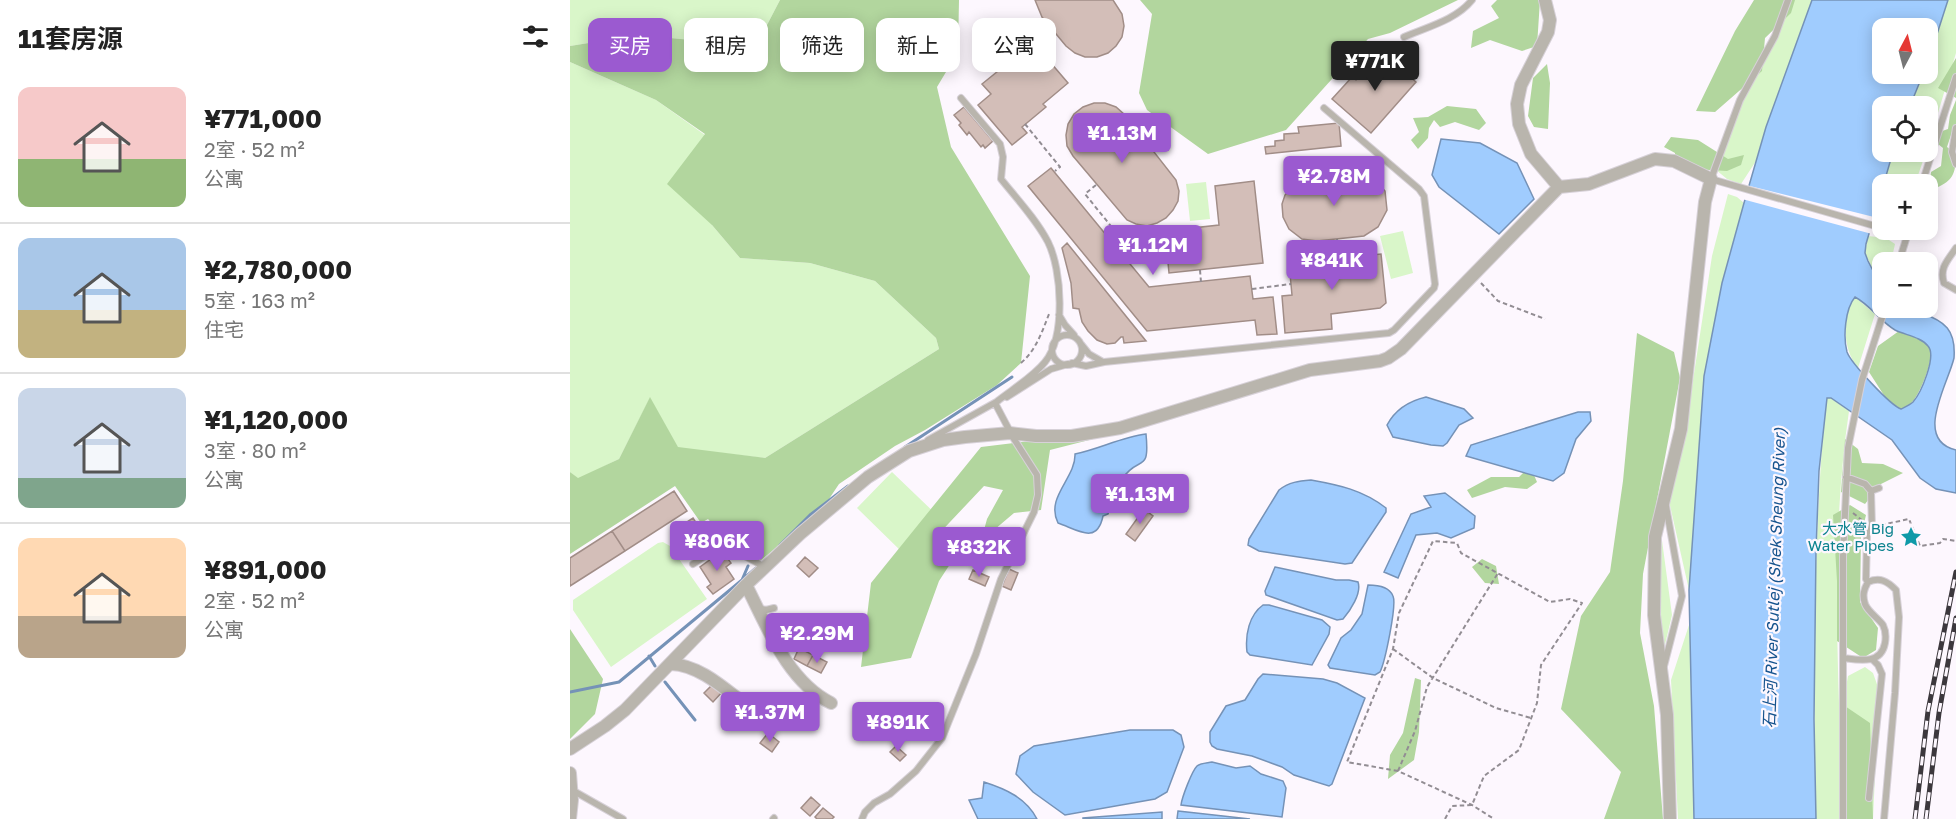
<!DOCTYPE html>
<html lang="zh">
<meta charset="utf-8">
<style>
:root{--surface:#fff;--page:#f6f6f6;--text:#222;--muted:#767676;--line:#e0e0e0;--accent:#9b5ad0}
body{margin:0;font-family:"Golos Text","Noto Sans SC",sans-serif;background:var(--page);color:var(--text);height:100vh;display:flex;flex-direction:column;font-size:22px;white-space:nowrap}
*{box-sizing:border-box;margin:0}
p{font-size:20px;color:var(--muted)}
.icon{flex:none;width:33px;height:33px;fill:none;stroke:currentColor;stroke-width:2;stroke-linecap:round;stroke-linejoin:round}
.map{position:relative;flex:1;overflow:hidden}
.sheet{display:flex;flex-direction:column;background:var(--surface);width:570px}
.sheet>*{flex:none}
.top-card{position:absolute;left:18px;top:18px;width:570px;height:54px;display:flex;gap:12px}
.needle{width:39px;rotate:7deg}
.controls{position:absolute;left:1302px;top:18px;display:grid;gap:12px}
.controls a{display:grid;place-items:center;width:66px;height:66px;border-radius:12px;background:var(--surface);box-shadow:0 3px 15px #0003;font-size:30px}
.price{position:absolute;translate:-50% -51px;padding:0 14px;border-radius:6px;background:var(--accent);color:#fff;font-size:20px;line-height:39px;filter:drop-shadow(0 2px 3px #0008)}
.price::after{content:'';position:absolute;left:50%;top:36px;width:18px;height:14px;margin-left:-9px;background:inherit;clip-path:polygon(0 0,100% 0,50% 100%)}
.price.selected{background:#222;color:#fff}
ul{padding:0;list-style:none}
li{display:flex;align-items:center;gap:18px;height:150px;padding:0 18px}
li+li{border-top:2px solid var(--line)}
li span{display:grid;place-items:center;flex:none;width:168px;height:120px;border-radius:12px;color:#555}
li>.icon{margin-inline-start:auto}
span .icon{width:72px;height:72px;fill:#fffc;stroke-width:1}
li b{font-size:26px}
h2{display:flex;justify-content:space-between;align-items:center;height:72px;padding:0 18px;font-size:26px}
.pill{padding:0 21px;border-radius:12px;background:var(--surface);box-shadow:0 3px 15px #0003;font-size:21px;line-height:54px}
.pill.selected{background:var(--accent);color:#fff}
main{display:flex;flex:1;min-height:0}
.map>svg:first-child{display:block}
</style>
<main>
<section class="sheet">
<h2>11套房源<svg class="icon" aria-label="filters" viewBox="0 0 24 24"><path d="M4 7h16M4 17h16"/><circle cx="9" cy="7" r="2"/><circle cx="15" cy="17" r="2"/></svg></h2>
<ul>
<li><span style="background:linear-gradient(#f6c9c9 60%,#8fb573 0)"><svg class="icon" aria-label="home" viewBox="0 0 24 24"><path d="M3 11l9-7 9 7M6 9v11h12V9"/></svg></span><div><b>¥771,000</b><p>2室 · 52 m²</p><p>公寓</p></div></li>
<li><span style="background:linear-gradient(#a9c7e8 60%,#c2b280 0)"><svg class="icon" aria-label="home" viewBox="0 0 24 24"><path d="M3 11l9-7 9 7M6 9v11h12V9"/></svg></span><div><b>¥2,780,000</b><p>5室 · 163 m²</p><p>住宅</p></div></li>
<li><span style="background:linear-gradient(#c9d6e8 75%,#7fa58c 0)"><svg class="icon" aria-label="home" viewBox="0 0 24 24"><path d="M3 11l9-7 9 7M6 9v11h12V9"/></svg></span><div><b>¥1,120,000</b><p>3室 · 80 m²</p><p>公寓</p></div></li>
<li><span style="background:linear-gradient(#ffd9b3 65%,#b9a48a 0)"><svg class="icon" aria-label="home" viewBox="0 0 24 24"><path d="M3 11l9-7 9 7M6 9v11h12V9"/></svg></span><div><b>¥891,000</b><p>2室 · 52 m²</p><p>公寓</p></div></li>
</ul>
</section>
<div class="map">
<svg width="1386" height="819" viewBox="0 0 1386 819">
<rect width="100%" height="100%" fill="#fdf7fe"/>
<path fill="#d9f6c9" d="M0,0H210L186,46L68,35L0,46Z
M1218,0H1242L1196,127L1186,161L1171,184L1157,179L1145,169L1170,100L1205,36Z
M1378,0H1386V53L1358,146V106H1340L1353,74H1358V62Z
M0,62L86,100L135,135L142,225L170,258L240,263L305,281L366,338L369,349L195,458L108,448L80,398L49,459L8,479L0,472Z
M1323,152H1356L1345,184H1314Z
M636,182L640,219L620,221L616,184Z
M1158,194L1167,197L1174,203L1152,283L1134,376L1119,590L1099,501L1114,439L1142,256Z
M833,231L843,273L821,279L810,236Z
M1298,236L1316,238L1325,244L1321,262H1312L1311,286L1295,253Z
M1285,297L1305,314L1288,368C1273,351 1271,316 1285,297Z
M1259,397L1279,411C1259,546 1269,683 1273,819H1246C1243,679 1243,539 1256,399Z
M322,472L371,519L335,555L287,508Z
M1091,533L1102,615L1093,653L1089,616Z
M93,542L100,546L137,599L41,667L3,610V600L88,543Z
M1120,622L1124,819H1108L1101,680Z
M1295,667L1303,673L1309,690L1303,819L1273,705L1278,676Z"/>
<path fill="#b2d69e" d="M210,0H389L388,52L367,87L381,147L460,276L451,363L427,385L355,430L325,446L269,484L251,511L191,560L157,540L138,519L131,523L105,486L0,554V472L8,478L49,459L80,397L108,447L195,458L369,349L366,338L305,281L240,263L170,258L142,225L97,184L135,134L86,100L0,62V46L68,35L186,46Z
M570,0H888L820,33L798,39L716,130L638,154L577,110L569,93L582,14Z
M927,0H970L967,46L952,51L920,40L901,48L903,31L929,18L921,6Z
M1184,0H1225L1221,13L1195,38L1192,71L1145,112L1126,111L1165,31Z
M1386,58V98L1368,88Z
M977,64L980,83L978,129L964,127L958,116L963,78Z
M1386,100V128L1382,132L1377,147L1386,154C1386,179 1380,182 1359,191L1361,172L1371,166L1373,148L1358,136L1378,129L1380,115Z
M877,106L906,109L916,123L909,130L885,122L870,127L864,120L859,128L858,138L848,149L841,140L849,132L843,118L858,117Z
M1101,137L1128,140L1158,159L1174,155L1171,165L1157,171L1105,168V153L1094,147Z
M1329,331C1337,335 1354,339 1359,347C1366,356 1350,393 1343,401C1340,405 1336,407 1331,409L1317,400L1299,372L1308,346Z
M1067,333L1104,352L1110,378L1073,574L1070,633L1084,706L1093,819H1034L1051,772L991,709L1011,616L1040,572L1053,481Z
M527,438L480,450L471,510L444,513L411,541L417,519L433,490L414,486L363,540L384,558L369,581L341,658L291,667L301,583L411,447L468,440Z
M1275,439L1288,449L1292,463L1313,464L1333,473L1311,484L1295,504L1271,492Z
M960,466L967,482L957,489L935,487L902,498L897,490L921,477H949Z
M1280,505L1296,515L1291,536L1290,602L1308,628L1306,650L1293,658L1267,641V581L1263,515Z
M912,559L926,566L929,584L915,583L902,567Z
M0,629L33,679L25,714L0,739Z
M845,678L851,680L849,732L844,760L818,779L820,755L833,733Z
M1269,702L1300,723L1303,819H1273Z"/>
<path fill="#a0ccfe" stroke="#7592b7" stroke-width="1.5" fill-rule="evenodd" d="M1242,0H1378L1358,62V28H1312V74H1353L1340,106H1312V152H1323L1296,244L1295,253L1298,261L1312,288V308C1320,308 1329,306 1337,308C1341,308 1346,311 1351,313C1375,321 1386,330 1384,358C1378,384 1343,440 1386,450V493L1366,489L1350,478L1322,440L1261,398H1257L1249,471L1246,550L1244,719L1246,819H1124L1119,590L1134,376L1152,283L1174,203L1196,127ZM1285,297C1300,305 1310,321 1325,330C1335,335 1351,337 1358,346C1367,356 1351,393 1343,402C1340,405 1335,407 1331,409C1320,405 1281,363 1277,352C1273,337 1275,309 1285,297Z
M871,139L910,143L947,163L964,199L929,234L869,187L862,175Z
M856,397L894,409L903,418L889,425L877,443L873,446L861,445L823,437L817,425C825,410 839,401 856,397Z
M1008,412H1020L1021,421L1006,439L994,473L983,481L896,456L901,445Z
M576,434C580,475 569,454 552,479C544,489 541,502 538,514L533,516C527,545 508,530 488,523C475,497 506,478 505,454C529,449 552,437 576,434Z
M741,480C769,485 793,490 816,508V512L782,563L775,564L689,551L678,545L679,539L709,490C719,482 729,481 741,480Z
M875,493L905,516L904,528L881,538L867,533L846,535L828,578L814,572L841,514L861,507L854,496Z
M705,567L766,580H779L788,582C792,593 780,611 773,619L767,620L696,595L695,591Z
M798,585C806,585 819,586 823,596C827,605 815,662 810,672L805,675L760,668L758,665L771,638L781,630L792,614Z
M693,605H699L752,620L760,627L759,634L742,665L680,655L677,652C675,635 679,615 693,605Z
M693,674L753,679L767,683L795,698L762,784L759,786L724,775L712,767L682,756L647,749L642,746L640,742V732L656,706L675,700L688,679Z
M560,730H603L611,735L614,747L597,792L585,799L495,815L463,792L446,774L450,756L464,746Z
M642,762L666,768L680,766L691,774L713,781L716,788L712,817L611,805C612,797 622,771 627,766C630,763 637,763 642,762Z
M414,782C436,789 456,798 467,819H408L399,800L412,798Z
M608,811L680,819H607Z
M592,812V819H513V818Z"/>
<path fill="#fdf7fe" d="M1176,185L1308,218L1302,234L1172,199Z"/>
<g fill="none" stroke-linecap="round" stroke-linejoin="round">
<path stroke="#7592b7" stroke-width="3" d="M335,447L442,377
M210,545L240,515L278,486
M172,580L186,568
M79,656L85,666
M95,682L125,720
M0,692L49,682L172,580L178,566"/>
</g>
<path fill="#d3beb8" stroke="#a18d87" stroke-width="1.5" d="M465,0H543L552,14L554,26L552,37L546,46L538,53L527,57H515L505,53L496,46L472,17Z
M456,34L498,83L473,104L476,107L452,127L457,133L442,145L408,105L421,94L412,84L428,71L426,67L430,64L426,58Z
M813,53L846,82L801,133L762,99L782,77L786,80L807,55L809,57Z
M524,103H535L546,107L555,115L606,180L609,191L608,201L603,210L596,218L587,223L577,226L566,224L557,220L503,156L497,146L496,135L498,124L504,114L513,107Z
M394,107L423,141L415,148L413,145L411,147L399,132L397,135L389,125L391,123L384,115Z
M769,123L771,146L696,154L695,147L705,146V141L714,140V134L729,133L728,127Z
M481,168L579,287L680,276L683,299L703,297L707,334L687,335L685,320L577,331L458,186Z
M787,172L805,179L815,191L817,210L808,227L794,236L747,241L732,239L719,229L713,217L712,204L715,195L724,184L732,178L741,176Z
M684,181L693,263L599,273L595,231L649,225L645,186Z
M497,243L576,341L554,343L553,337H551L545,343L537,344L527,340L518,331L512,322L509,309L503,308L501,283L492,248Z
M811,254L816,303L810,308L761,314L762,329L715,333L712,296L722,295L719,263Z
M104,491L117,511L55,551L42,531Z
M574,509L583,516L565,541L556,534Z
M123,518L137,540L121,551L106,529Z
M42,531L55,551L0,586V558Z
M152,551L161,563L156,567L164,579L143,594L137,587L141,584L130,567Z
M235,557L248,568L239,577L227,566Z
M439,569L448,573L441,590L432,586Z
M403,570L419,577L415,586L399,579Z
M215,619L224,634L215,639L207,625Z
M229,648L243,655L237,666L224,659Z
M243,655L257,662L251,673L237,666Z
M144,683L153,691L143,702L134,693Z
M222,706L233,715L225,725L214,716Z
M326,719L341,725L336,736L321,729Z
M198,733L209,742L202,752L190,743Z
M326,746L336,755L330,761L320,752Z
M241,797L250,805L240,816L231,808Z
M253,808L264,817L262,819H247L245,817Z"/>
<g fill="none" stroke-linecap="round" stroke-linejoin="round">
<defs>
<path id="service" d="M1218,0L1205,36L1170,100L1141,179L1312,228
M834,37C857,27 886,20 902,0
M391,98L430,144L433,157L431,179C447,199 466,219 478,242C492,270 496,336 475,362C462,378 441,390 425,403
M1386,128L1382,152L1386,164
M1352,184L1386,77
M1318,230L1337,236L1329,262
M1386,248C1378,260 1369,268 1374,283L1386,290
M489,315L495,325L504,335
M482 350a15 15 0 1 1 30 0a15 15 0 1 1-30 0Z
M511,344L519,354L533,362
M502,363L516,366L534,362L819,333L824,330L864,288L865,284L854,196L849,189L754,108
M437,397L481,369L498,364
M358,440L428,401
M1276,477L1295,484L1301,491L1309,488
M1301,491L1302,527L1297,533L1296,579L1298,582C1310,577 1317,581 1326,590L1329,617L1325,693L1314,819
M123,564L153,544L195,567
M188,608L196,610L204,608
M1273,658C1289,660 1311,665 1315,643C1316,637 1316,631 1313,625C1308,618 1298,612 1295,604C1292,595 1294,589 1298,582
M1094,666L1112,596L1096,506
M2,790L53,819
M1299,798L1312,674L1308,665L1303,660
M203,819L204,818
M292,819L295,812L304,803L320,794L346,771L372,738L406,654L431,579L464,512L468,495L467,475L444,439L425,403
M1273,819V557L1278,448L1292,380L1315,308"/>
<path id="minor" d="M975,0L980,20L978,32L951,85L947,104L949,124L961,154L989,187
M989,187L1019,184L1085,159L1104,161L1141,179L1135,202L1111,429L1085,537L1084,615L1097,715L1100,819
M176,585C197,626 217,681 261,703
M101,664C126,665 148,683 167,698
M0,749L35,726L55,710L176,585L230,534L298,477L339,451L373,440L395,437L440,433L466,436H502L550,428L740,370L810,361L818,358L831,349L989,187
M0,773L2,800L0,819"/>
</defs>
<use href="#service" stroke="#d7d1d8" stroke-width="8"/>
<use href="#minor" stroke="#d7d1d8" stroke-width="14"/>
<path stroke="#928d93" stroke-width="2" stroke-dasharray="4.5 3" stroke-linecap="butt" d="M469,48L486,34
M455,124L490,167L485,171
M526,185L515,194L553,241
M767,239L769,258
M546,247L553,241L595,236
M630,270L631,282
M911,283L928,301L975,319
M682,289L721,284
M451,363C466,350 472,332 479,314H481
M1283,513L1293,521
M1311,525L1339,519L1350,546L1370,543L1373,539L1386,541
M823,649L863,678L926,708L961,718
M828,771L845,731L857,687L928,573
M875,819L882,806L902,805L914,776L949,750L967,703L971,665L1012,603L1000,599L980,602L891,553L887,543L863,541L829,613L823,649L777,762L828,771L902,805L924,819"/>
<use href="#service" stroke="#b9b5ad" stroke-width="6"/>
<use href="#minor" stroke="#b9b5ad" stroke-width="12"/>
<defs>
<path id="rail" d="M1345,819L1358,711L1386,572
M1356,819L1369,713L1386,618"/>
</defs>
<use href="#rail" stroke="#3c383d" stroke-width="5"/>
<use href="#rail" stroke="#fdf7fe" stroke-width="3" stroke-dasharray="9" stroke-linecap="butt"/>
</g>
<defs>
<symbol id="sight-bare" viewBox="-9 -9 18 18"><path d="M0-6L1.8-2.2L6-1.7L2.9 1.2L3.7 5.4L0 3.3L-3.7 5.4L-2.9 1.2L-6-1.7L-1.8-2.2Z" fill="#0f9aa8" stroke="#fdf7fe" stroke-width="2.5" paint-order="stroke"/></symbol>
</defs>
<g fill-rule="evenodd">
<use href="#sight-bare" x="1326" y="522" width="30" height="30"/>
</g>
<g text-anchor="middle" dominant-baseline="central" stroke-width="4.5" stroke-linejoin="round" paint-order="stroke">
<g font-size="15" fill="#0d838f" stroke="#fdf7fe" text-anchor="end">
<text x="1324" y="528">大水管 Big<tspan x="1324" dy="17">Water Pipes</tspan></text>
</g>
<g font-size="16" font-style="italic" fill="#16538e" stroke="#fdf7fe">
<text transform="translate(1204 578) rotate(-88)">石上河 River Sutlej (Shek Sheung River)</text>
</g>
</g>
</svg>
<div class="controls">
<a><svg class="needle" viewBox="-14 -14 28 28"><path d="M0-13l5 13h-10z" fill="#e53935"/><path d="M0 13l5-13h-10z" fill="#767676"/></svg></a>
<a><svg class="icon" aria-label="locate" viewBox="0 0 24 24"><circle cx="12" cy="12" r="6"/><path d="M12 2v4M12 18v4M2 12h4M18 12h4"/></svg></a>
<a>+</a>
<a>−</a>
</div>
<b class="price selected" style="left:805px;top:92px">¥771K</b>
<b class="price" style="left:552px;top:164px">¥1.13M</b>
<b class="price" style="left:764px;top:207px">¥2.78M</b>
<b class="price" style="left:583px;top:276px">¥1.12M</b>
<b class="price" style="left:762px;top:291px">¥841K</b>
<b class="price" style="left:570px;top:525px">¥1.13M</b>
<b class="price" style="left:147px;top:572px">¥806K</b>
<b class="price" style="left:409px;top:578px">¥832K</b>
<b class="price" style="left:247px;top:664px">¥2.29M</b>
<b class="price" style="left:200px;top:743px">¥1.37M</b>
<b class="price" style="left:328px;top:753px">¥891K</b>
<div class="top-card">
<a class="pill selected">买房</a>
<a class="pill">租房</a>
<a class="pill">筛选</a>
<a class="pill">新上</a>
<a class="pill">公寓</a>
</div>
</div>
</main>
